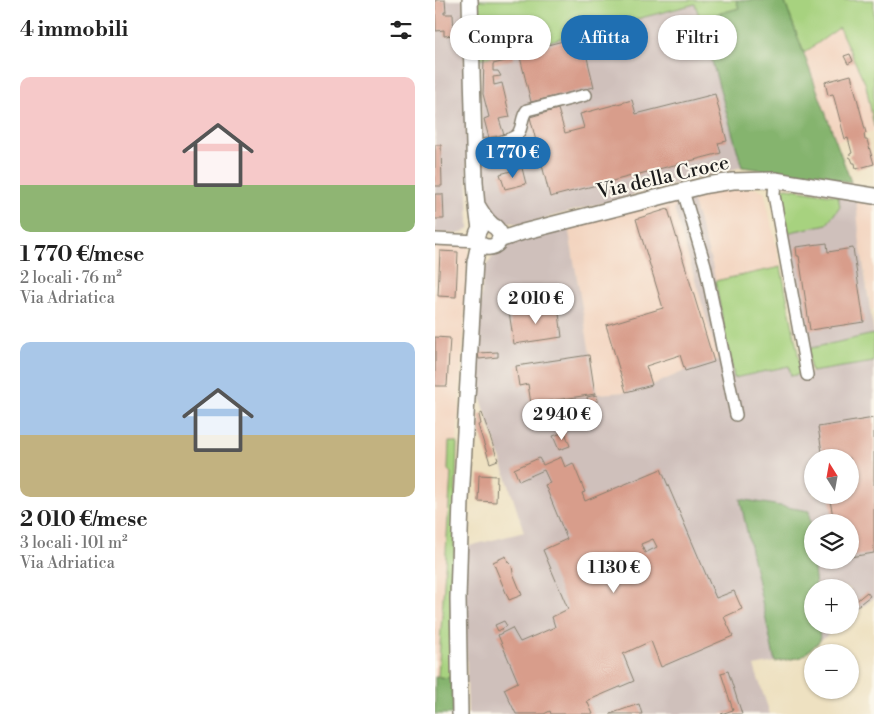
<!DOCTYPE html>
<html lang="it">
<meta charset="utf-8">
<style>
:root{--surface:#fff;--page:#f6f6f6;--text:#222;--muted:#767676;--accent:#1f6fb2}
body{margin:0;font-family:"Libre Bodoni",serif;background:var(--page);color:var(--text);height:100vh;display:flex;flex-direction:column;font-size:19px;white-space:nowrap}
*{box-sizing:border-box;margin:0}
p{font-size:16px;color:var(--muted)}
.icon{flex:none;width:28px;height:28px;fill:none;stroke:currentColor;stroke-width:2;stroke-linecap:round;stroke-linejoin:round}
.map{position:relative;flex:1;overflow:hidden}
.drawer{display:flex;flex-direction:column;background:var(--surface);width:435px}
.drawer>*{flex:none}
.top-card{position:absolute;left:15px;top:15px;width:349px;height:45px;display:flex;gap:10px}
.needle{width:32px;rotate:349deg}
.controls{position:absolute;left:369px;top:449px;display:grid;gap:10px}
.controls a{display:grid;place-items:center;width:55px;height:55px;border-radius:50%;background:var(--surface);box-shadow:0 1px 4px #0004;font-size:25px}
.price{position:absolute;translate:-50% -42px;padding:0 11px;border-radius:18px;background:#fff;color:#222;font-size:16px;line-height:32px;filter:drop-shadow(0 1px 2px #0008)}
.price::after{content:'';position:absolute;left:50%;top:30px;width:15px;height:11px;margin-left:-8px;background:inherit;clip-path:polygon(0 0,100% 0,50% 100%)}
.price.active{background:var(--accent);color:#fff}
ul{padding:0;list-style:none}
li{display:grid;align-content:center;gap:10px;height:265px;padding:0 20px}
li span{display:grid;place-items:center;height:155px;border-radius:10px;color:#555}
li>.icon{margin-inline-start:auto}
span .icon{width:90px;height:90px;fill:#fffc;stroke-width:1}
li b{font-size:21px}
h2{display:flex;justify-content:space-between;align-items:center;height:60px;padding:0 20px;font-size:21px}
.pill{padding:0 18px;border-radius:22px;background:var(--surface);box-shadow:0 1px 4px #0004;font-size:18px;line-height:45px}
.pill.active{background:var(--accent);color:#fff}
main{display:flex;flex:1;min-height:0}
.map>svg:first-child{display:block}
</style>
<main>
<section class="drawer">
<h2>4 immobili<svg class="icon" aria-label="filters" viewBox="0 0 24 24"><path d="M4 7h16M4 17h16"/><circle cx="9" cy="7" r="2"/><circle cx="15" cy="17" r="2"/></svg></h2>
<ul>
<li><span style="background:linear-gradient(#f6c9c9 70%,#8fb573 0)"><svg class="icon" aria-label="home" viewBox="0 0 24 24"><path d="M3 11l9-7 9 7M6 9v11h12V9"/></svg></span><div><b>1 770 €/mese</b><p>2 locali · 76 m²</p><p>Via Adriatica</p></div></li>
<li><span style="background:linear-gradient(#a9c7e8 60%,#c2b280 0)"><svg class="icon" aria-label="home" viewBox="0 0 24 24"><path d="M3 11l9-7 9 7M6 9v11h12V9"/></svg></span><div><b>2 010 €/mese</b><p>3 locali · 101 m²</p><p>Via Adriatica</p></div></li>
</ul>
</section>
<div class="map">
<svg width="439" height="714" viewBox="0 0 439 714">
<rect width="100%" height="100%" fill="#fbf7ec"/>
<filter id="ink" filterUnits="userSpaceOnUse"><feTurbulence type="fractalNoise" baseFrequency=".02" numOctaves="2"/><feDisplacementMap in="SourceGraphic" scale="10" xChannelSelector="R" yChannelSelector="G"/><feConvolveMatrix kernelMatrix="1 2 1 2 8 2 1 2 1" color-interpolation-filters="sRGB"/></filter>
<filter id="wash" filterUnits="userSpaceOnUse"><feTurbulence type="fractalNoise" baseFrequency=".0096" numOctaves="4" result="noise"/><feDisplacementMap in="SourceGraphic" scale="20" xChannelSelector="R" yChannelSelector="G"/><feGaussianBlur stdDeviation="1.12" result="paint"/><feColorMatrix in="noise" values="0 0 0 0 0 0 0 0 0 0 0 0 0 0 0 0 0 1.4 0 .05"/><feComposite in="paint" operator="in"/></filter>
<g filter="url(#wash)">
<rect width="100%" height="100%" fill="#eee1c1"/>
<path fill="#f3d4bf" d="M404,27L431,85L439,131L401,141L369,53Z
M321,188L329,191L330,195L346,267L280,281L277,264L256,196L280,191Z
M245,198L239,210L284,360L250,371L217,385L191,392L162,394L133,226Z
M421,198L439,201V309L436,310L425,244Z
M0,243L34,245L22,442H15L16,472L3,677H0Z"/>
<path fill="#cfc0bb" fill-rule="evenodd" d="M0,0H28L34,229L24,234L0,233Z
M261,4L307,167L96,222L87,224L78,223L69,221L62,217L56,211L51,203L48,191L45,59Z
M256,196L277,264L299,378L355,366L357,376L376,373L351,233L403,196L421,198L425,244L439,333V598L415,617V588L381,587L378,560H415V522H378L377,549L374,511L305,500L340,662L319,666L335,714H33L30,608V547L89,532L38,374L48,276L50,268L60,253L67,247L75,242L133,226L162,394L191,392L217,385L250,371L284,360L239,209L245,198ZM378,458H415V495H378Z
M384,625H405L385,641Z"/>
<path fill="#a7d27f" stroke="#62774e" d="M43,0H301L304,8L265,19L260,4L45,59Z
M349,0H439V127L431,85L404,28L369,53Z
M346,187L403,196L405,206L392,224L351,233L343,192Z
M346,267L367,374L356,376L354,366L299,378L280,281Z
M439,334V362L376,372L372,349Z
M14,442H22L18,597V678L3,677L16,473L13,470Z"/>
<path fill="#85b46e" stroke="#506845" d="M301,0H349L416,182L307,167L265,19L304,8Z
M305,499L374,511L378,560L381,587L378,588V625H384L385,641L367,657L340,662Z
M0,677L18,678V714H0Z"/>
<g id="blocks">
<path fill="#d89d8b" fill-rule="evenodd" d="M0,0H10L11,12H9V14H18L19,35L9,36V30L1,31Z
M144,37L145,42L148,41L159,87L96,102L85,57L86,56L85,52Z
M77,51L79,59L58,64V71H63L66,76L58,77L59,85L67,83L75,117L64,119L70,138L55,142L49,119L54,117L48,94L49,59Z
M415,54L418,61L413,64L409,56Z
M416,75L431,133L429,134L430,140H432L439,164L421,169L420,163H418L416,158L414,157L415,154L417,153L413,138L410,139L398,94L393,95L390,82Z
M280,94L292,141L283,143L286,153L115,197L95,117L123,109L130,133L149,128L145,114L197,100L201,114Z
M0,145H6L7,186H0Z
M87,168L91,184L70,189L65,174Z
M0,194H8L9,219H0Z
M233,209L279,362L250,371L245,355L211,366L217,385L191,392L171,325L228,308L201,219Z
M392,243L393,252L418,248L429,322L375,330L364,256H362L361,247Z
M5,251L23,252L21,297L3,296Z
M123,306L127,337L79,344L74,312Z
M0,337L15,338L12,386H0Z
M63,352V357L44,359L43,353Z
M154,355L160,394L96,404L93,384L84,386L81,366Z
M162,395L163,401L153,402L152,397Z
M47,413L63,460L55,463L43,425L46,424L44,415Z
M439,418V553L415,557V522H399L394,495H415V458H388L383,427Z
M130,432L135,446L124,450L118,436Z
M126,457L130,467L138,463L150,492L147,493L150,501L226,469L281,598L299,591L307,609L289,617L298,636L226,667L216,641L188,654L199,681L152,701L158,714H116L115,711L109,714H81L69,689L83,682L63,635L77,628L85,642L120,627L117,617L133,609L108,550L132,539L110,485L115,483L109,470L84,481L79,469L104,458L108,465ZM218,539L222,547L210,553L206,544Z
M44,475L62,476L61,502L43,501Z
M71,556L73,562L77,566L78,573L87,595L74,600L58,562Z
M432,592L435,596L421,607L420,602Z
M69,621L72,626L63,631L60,625Z
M293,671L307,714H286L298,710L286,673Z
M204,704L207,714H175Z"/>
</g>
</g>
<g filter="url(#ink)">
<use href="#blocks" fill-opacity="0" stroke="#857e6e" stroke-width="1"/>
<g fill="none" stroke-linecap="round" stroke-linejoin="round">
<defs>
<path id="minor" d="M39,147C49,145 80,141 84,132C88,125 86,117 92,110L151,95
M340,180L339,195L372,375
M248,191L270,265L301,415
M0,239L43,241"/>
<path id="major" d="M35,0L40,181C41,197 42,212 45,228C32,247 63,255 65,237C65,234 64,231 62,229C59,225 60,228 56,224C50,219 46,211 42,205
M64,240L88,232L248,191L272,185L298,181L340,180L439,196
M25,714L23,599L26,500L40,262L44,243"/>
</defs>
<use href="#minor" stroke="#857e6e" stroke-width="14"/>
<use href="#major" stroke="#857e6e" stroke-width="18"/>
<use href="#minor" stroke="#fff" stroke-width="11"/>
<use href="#major" stroke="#fff" stroke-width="15"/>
</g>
</g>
<g text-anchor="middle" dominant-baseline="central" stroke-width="4.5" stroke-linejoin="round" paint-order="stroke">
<g font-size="20" fill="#1c1c1c" stroke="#fbf7ec">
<text transform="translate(228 178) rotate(-13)">Via della Croce</text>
</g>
</g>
</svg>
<div class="controls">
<a><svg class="needle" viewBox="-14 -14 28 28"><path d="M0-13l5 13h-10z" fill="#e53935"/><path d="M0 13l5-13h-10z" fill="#767676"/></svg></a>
<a><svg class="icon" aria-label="layers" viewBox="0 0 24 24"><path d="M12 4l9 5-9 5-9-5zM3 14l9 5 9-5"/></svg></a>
<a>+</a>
<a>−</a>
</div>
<b class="price active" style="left:78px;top:179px">1 770 €</b>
<b class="price" style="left:101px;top:325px">2 010 €</b>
<b class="price" style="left:127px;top:441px">2 940 €</b>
<b class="price" style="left:179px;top:594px">1 130 €</b>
<div class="top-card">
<a class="pill">Compra</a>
<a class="pill active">Affitta</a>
<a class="pill">Filtri</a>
</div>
</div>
</main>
